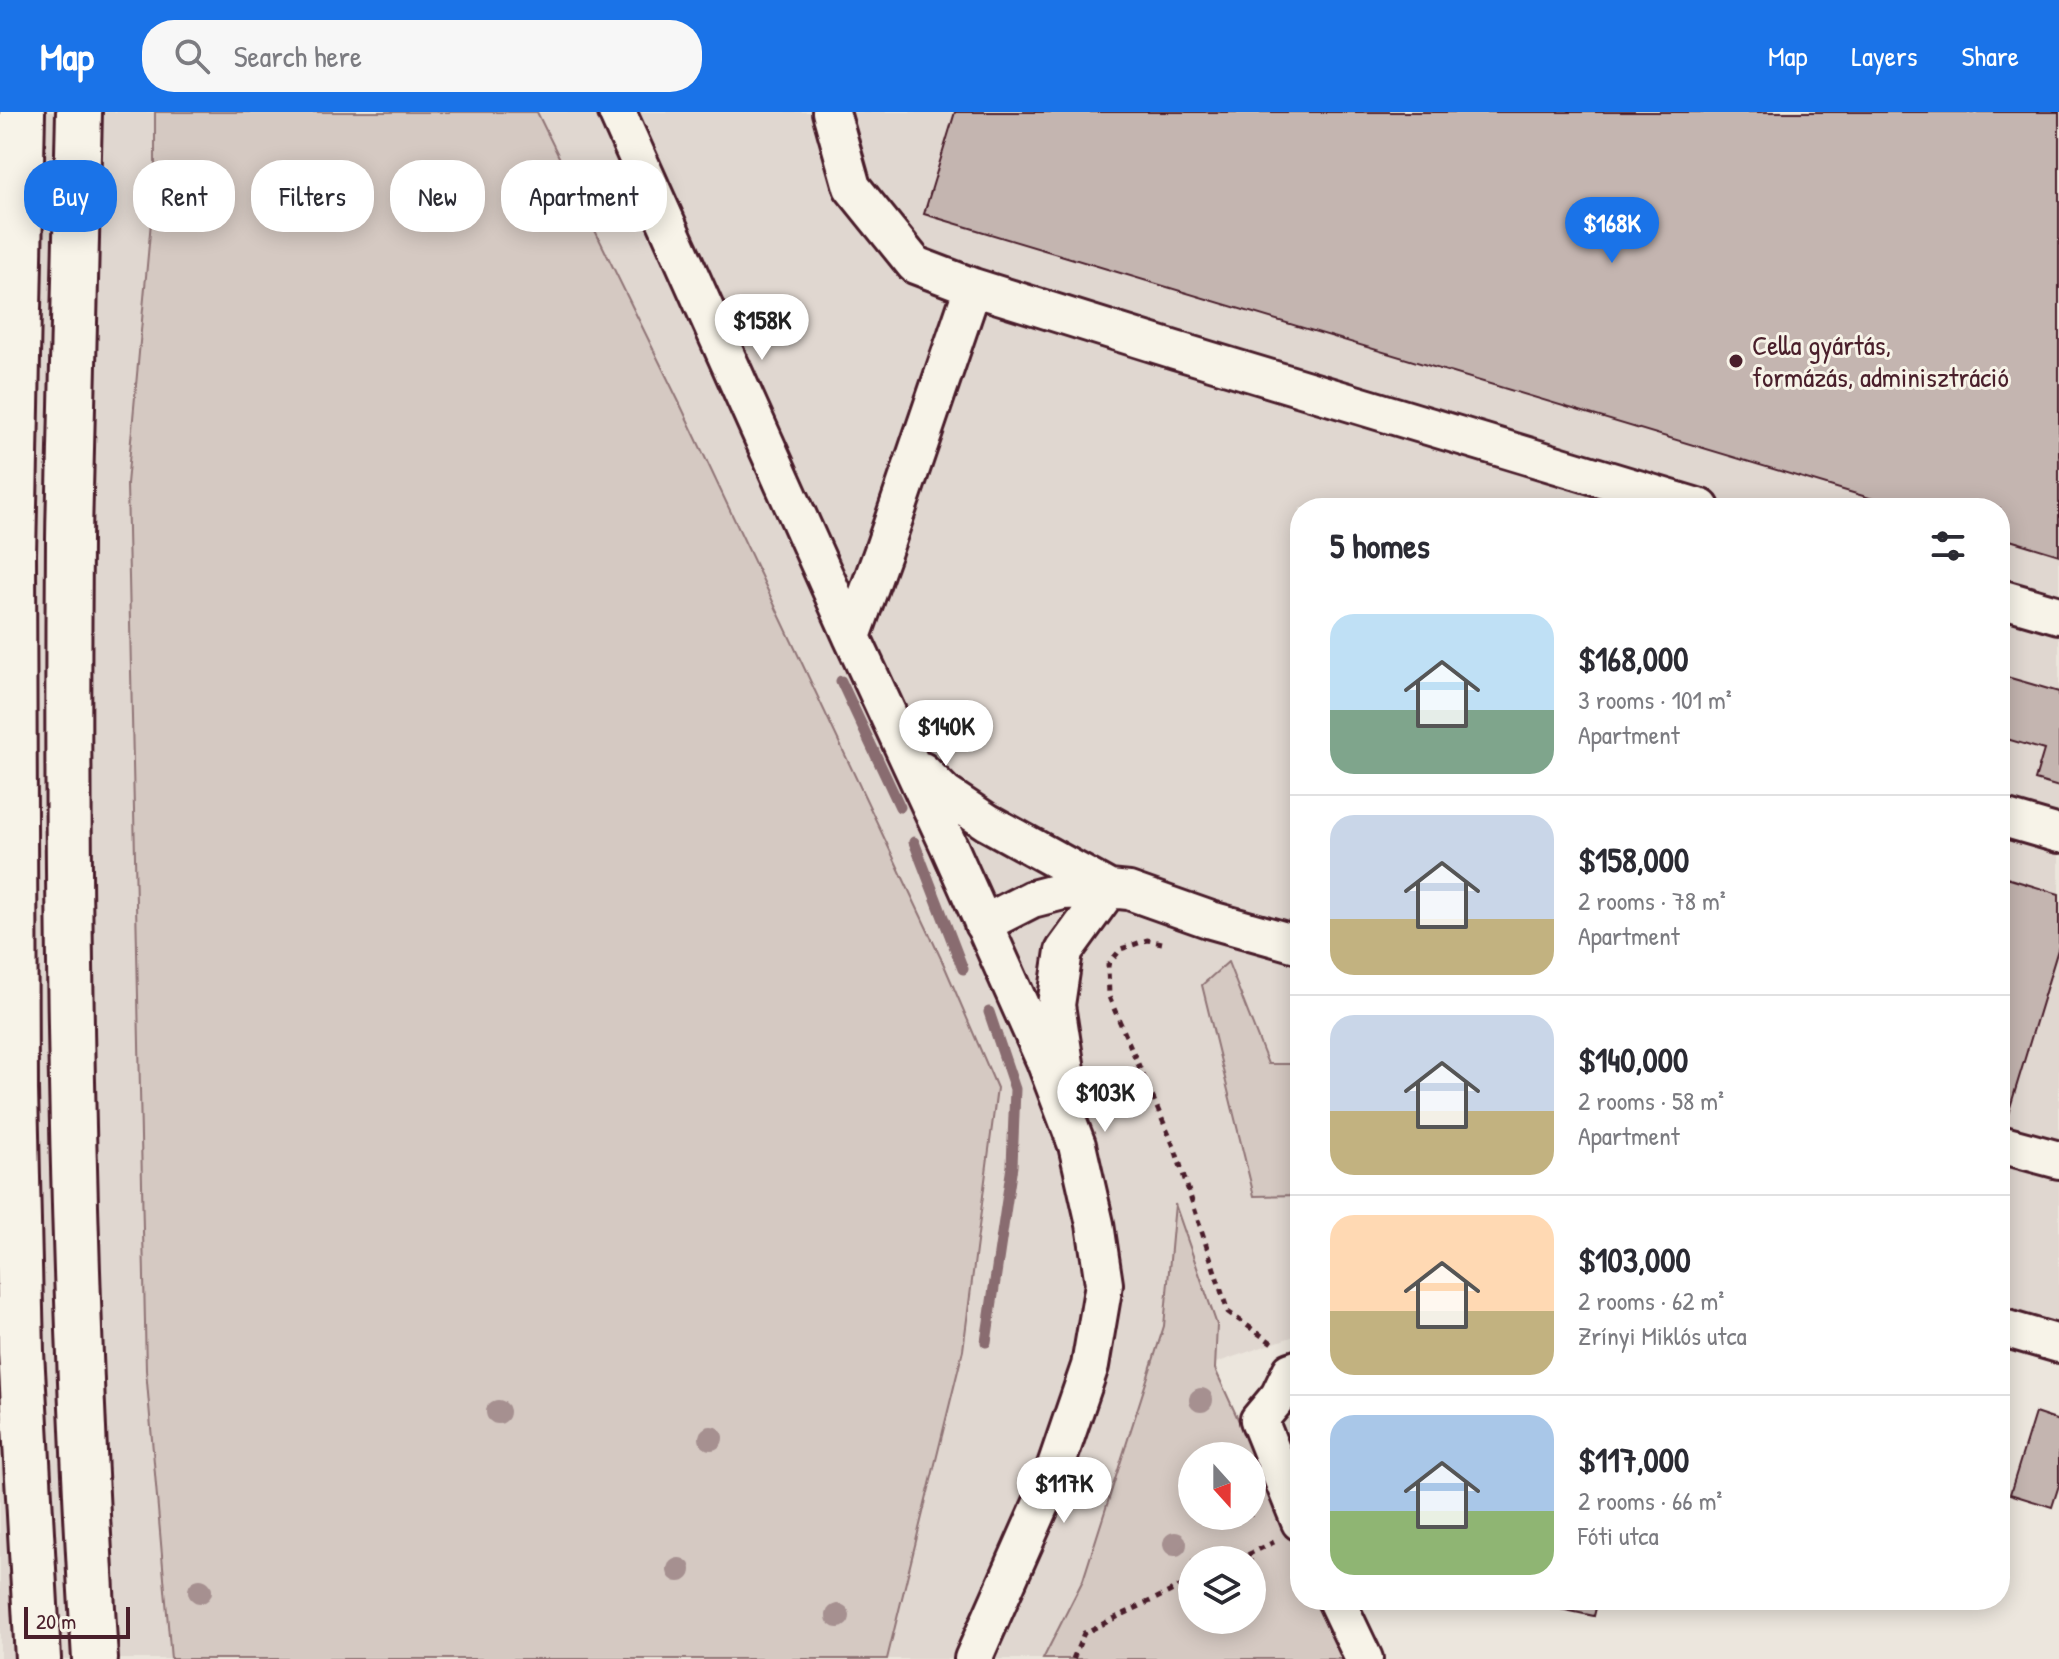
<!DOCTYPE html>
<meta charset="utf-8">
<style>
:root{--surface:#fff;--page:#f7f7f7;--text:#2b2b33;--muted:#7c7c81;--line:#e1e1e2;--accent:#1a73e8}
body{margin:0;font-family:"Patrick Hand",sans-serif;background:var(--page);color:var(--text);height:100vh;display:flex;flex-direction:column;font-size:30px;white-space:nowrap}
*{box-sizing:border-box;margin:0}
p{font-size:26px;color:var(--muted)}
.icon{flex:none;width:44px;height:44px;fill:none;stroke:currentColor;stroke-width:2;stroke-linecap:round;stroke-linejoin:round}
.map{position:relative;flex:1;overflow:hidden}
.panel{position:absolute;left:1290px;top:386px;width:720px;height:1112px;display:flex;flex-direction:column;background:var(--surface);border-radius:32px;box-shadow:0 4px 20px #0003}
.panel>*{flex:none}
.guide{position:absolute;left:24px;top:48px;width:760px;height:72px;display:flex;gap:16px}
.needle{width:52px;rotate:159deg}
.controls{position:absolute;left:1178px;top:1330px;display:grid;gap:16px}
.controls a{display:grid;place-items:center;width:88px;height:88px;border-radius:50%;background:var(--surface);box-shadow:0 4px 20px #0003;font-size:40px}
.scale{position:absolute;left:24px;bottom:20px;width:106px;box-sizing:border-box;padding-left:8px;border:4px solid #4a1f2b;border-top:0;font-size:22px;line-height:28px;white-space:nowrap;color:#4a1f2b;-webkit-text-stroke:6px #f7f3e8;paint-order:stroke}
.price{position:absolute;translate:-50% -68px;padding:0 18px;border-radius:28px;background:#fff;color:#222;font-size:26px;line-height:52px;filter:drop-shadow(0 2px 4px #0008)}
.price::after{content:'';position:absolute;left:50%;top:48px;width:24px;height:18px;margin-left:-12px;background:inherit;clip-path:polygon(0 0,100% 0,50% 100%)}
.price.current{background:var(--accent);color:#fff}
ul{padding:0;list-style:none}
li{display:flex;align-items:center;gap:24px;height:200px;padding:0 40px}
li+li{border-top:2px solid var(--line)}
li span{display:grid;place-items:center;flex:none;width:224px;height:160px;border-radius:24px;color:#555}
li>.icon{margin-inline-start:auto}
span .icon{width:96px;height:96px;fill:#fffc;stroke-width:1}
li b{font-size:34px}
h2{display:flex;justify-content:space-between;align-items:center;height:96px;padding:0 40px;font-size:34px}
.tag{padding:0 28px;border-radius:32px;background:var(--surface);box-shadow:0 4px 20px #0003;font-size:28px;line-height:72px}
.tag.current{background:var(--accent);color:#fff}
header{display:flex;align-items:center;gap:48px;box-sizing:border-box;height:112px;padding:0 40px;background:var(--accent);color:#fff}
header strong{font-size:38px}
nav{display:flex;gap:44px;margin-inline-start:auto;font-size:28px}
.search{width:560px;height:72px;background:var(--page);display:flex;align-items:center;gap:20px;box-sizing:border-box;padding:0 28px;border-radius:32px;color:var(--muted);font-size:30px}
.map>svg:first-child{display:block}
</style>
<header>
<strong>Map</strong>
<div class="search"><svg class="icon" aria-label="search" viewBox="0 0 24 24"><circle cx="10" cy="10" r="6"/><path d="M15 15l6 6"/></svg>Search here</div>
<nav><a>Map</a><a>Layers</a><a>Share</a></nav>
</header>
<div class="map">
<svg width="2059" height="1547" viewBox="0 0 2059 1547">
<rect width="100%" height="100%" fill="#ece6dd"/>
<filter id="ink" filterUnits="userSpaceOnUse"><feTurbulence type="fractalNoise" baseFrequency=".0125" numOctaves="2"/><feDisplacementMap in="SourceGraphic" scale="16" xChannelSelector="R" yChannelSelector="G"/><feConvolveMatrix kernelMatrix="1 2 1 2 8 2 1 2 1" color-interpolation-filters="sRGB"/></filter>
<g filter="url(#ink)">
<path fill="#e0d7d0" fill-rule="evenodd" d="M0,0H2059V1249L2000,1234V396H1300V1222L1207,1254L1192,1344V1404H1252L1300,1488L1339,1547H0ZM1192,1448H1252V1508H1192Z"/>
<path fill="#d5c9c2" stroke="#907476" stroke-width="2" fill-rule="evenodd" d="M155,0H537L679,290L944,853L997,976L963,1238L887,1547H171L146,1258L127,372L155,66Z
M1228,850L1268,952H1300V1083L1254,1084L1202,873Z
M1175,1092L1217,1213L1215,1257L1300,1442V1488H1321L1348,1547H1043L1083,1468L1164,1214ZM1192,1344H1252V1404H1192ZM1192,1448H1252V1508H1192Z"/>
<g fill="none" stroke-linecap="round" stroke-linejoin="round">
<path stroke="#896c6f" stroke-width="11" d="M841,569L900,695
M914,730L963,857
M986,1230L1012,1054L1015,977L989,900"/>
</g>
<path fill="#c4b5b0" stroke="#4a1f2b" stroke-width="2" d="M955,0H2059V443L2000,425V396H1903L924,102Z
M2000,563L2059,580V675L2035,668L2044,638L2000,625Z
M2000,764L2059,782V834L2008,1002L2000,1000Z
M2035,1301L2059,1309V1373L2052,1395L2010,1382Z
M1518,1488H1598L1594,1504Z"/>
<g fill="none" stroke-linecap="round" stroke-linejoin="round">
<defs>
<path id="minor" d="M617,0L852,525L948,732L1045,949L1077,1033L1095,1112L1104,1172L1090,1254L1048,1377L973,1547
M831,0L852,75L915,153L973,175L1175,238L1701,396
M2000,486L2059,503
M852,525L883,439L973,175
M922,659L945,682L987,710L1109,777
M2000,705L2059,722
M983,812L1032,787L1063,779L1109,777L1129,779L1211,808L1300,833
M1068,971L1056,893L1064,839L1109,777
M2000,1032L2059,1048
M2000,1215L2059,1232
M1300,1256L1291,1259L1279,1284L1259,1308L1300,1410
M1336,1488L1364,1547"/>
<path id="highway" d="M22,0L13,443L15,978L21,1240L38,1547
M79,0C76,142 71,285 69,428C66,801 72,1174 95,1547"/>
</defs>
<use href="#minor" stroke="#4a1f2b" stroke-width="42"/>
<use href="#highway" stroke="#4a1f2b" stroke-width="50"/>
<path stroke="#4a1f2b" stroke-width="5" stroke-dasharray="6 6" stroke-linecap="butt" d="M1162,831L1147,828L1121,837L1108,853L1109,885L1175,1037L1228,1200L1272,1231
M1237,1448L1274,1430
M1073,1547L1084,1521L1192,1469"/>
<use href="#minor" stroke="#f7f3e8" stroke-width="36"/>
<use href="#highway" stroke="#f7f3e8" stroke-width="44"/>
</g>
<g fill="#a69090">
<circle cx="1201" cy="1288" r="12"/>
<circle cx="498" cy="1300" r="12"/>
<circle cx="711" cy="1326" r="12"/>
<circle cx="1175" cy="1432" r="12"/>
<circle cx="679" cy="1458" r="12"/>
<circle cx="200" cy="1479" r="12"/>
<circle cx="838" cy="1504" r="12"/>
</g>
</g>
<circle fill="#4a1f2b" stroke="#f7f3e8" stroke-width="3" cx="1736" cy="249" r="8"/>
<g text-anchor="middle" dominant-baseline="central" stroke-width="6" stroke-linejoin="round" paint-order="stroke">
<g font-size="28" fill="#4a1f2b" stroke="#f7f3e8" text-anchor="start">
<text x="1752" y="233">Cella gyártás,<tspan x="1752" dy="32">formázás, adminisztráció</tspan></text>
</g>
</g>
</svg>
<div class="controls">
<a><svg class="needle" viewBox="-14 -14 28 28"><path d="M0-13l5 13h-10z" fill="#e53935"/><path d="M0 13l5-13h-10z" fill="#7c7c81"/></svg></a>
<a><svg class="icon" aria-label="layers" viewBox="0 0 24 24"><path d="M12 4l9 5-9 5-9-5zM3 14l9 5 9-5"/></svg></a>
</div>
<div class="scale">20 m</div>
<b class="price current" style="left:1612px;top:153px">$168K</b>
<b class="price" style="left:762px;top:250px">$158K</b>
<b class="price" style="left:946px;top:656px">$140K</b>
<b class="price" style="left:1105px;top:1022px">$103K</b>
<b class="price" style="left:1064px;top:1413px">$117K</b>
<div class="guide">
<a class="tag current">Buy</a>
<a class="tag">Rent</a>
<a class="tag">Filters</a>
<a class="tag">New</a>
<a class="tag">Apartment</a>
</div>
<section class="panel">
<h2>5 homes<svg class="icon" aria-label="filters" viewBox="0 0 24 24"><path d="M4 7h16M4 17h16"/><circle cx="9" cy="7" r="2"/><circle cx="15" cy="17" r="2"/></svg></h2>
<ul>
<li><span style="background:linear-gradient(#bfe0f5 60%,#7fa58c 0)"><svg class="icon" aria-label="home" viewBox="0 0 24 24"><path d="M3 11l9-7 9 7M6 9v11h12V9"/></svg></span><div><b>$168,000</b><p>3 rooms · 101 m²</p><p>Apartment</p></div></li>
<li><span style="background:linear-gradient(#c9d6e8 65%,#c2b280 0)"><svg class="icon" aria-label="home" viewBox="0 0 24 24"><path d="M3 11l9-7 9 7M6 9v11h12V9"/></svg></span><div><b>$158,000</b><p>2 rooms · 78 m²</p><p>Apartment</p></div></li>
<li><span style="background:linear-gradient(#c9d6e8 60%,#c2b280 0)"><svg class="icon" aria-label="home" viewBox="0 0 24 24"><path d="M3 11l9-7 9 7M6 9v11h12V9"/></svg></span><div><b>$140,000</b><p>2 rooms · 58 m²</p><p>Apartment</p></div></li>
<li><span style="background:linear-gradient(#ffd9b3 60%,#c2b280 0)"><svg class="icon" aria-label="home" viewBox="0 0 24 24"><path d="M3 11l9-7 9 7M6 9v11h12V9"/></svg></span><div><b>$103,000</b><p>2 rooms · 62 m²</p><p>Zrínyi Miklós utca</p></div></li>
<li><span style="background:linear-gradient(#a9c7e8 60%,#8fb573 0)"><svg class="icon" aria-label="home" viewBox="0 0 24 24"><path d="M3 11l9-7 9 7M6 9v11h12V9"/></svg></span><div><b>$117,000</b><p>2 rooms · 66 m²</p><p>Fóti utca</p></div></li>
</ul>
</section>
</div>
